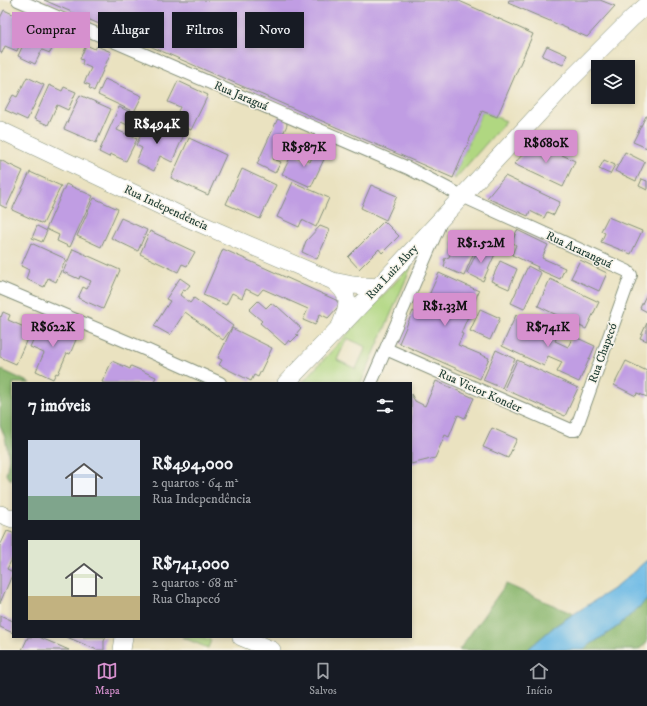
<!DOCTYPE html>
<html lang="pt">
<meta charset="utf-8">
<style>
:root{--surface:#171b24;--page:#242831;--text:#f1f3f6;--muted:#9ea1a6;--line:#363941;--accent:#d690ce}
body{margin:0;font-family:"IM FELL DW Pica",serif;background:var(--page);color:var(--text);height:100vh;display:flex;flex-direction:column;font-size:15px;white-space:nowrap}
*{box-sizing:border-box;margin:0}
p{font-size:13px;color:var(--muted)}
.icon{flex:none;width:22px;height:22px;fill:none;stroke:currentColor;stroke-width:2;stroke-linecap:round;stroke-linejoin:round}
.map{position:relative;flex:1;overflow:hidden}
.details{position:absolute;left:12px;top:382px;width:400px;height:256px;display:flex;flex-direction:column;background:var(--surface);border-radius:0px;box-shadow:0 2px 6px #0003}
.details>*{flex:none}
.top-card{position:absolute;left:12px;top:12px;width:400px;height:36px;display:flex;gap:8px}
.fabs{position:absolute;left:591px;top:60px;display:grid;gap:8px}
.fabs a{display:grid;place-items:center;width:44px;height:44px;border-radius:0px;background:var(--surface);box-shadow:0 2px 6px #0003;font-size:20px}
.price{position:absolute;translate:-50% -34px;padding:0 9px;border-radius:4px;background:var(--accent);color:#111;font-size:13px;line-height:26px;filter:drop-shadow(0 1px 2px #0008)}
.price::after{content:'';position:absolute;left:50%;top:24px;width:12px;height:9px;margin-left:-6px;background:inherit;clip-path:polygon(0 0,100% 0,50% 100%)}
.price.on{background:#222;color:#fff}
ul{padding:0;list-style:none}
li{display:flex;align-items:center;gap:12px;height:100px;padding:0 16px}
li span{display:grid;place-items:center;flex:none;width:112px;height:80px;border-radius:0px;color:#555}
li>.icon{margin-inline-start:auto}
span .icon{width:48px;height:48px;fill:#fffc;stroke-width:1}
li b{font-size:17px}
h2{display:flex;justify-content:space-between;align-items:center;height:48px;padding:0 16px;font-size:17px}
.tag{padding:0 14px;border-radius:0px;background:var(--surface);box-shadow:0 2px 6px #0003;font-size:14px;line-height:36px}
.tag.on{background:var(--accent);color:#111}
.tab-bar{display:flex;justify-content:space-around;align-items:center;height:56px;border-top:1px solid var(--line);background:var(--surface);font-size:11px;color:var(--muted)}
.tab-bar a{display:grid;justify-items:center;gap:2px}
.tab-bar .on{color:var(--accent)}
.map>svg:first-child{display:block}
</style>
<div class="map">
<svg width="647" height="650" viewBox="0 0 647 650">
<rect width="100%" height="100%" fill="#f7f3e8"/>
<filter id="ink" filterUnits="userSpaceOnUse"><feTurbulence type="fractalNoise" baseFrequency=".025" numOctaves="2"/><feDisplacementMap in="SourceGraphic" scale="8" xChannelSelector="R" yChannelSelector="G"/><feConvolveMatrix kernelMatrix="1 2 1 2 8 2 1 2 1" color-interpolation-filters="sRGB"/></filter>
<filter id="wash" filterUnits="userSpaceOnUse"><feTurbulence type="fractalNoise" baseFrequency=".012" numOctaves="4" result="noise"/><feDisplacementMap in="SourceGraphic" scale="16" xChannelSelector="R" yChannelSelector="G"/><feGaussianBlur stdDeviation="0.9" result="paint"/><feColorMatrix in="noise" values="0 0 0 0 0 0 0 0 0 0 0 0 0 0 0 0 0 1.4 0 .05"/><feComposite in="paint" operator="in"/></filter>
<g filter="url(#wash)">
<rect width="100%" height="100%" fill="#eae2c0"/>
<path fill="#b0d781" stroke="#688a5a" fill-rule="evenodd" d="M482,111L506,121L455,179L453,178Z
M413,263L361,383H302ZM347,338L366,347L356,369L337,360Z
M182,637H203L211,640L208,648Z"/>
<path fill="#8cb86f" stroke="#567a52" d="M0,369L30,383H13V476L11,480L6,475L9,458L5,437L0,425Z
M506,584L573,614L555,626L527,650H459Z
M647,600V643L638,650H582L617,627Z"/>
<path fill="#6bb9e5" stroke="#457b8c" d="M647,560V600L617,627L582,650H527L555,626L616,587Z"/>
<g id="blocks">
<path fill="#c09de3" d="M44,0H457L533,34L497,117L482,111L453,178Z
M509,0H600L615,6L587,37L508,3Z
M4,10L30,22L17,51L5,46L2,53L0,52V18Z
M31,27L57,39L50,53L42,50L35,64L18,56Z
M86,45L95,49L97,46L111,52L94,91L89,88L90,85L84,83L91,68L82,64L83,60L80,59Z
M547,46L567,55L563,65L542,56Z
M27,77L44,85L27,120L5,110L13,95L17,97Z
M105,79L142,96L134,112L98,95Z
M178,81L208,95L191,130L173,122L180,107L168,102Z
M49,85L62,91L64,87L76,92L68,110L57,105L48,125L34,119Z
M80,95L111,109L96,143L64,129Z
M119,107L146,119L140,131L121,122L117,130L137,139L126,161L110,154L109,157L99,152Z
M279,116L286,119L287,125L282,136L284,137L273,159L281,162L275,173L257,164Z
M646,116H647V148L633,142Z
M148,121L183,137L172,162L160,156L154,171L136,162L142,148L136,145Z
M189,138L226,155L208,195L171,178Z
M534,142L575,161L563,187L514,164Z
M315,150L326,155L311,187L282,174L292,154L310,162Z
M625,152L645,162L636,181L615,171Z
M0,160L23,171L6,208L0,205Z
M604,160L615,165L610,174L599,169Z
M242,169L276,185L260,219L226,204Z
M30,172L61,186L43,224L12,210Z
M505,176L560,202L554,215L547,212L544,218L530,211L528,216L487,198Z
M642,179L647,181V190L639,186Z
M293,182L329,198L316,227L302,220L299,227L277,217Z
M66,184L93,196L70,247L57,241L59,235L46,229Z
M371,185L397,196L386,220L361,208Z
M94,198L118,209L101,247L77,236Z
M608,217L642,231L631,254L601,242L605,233L601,231Z
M121,218L147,230L138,251L111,238Z
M384,221L399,236L382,253L379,249L359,269L348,257Z
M37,226L47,231L42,242L32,238Z
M320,226L330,230L317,259L302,252L306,241Z
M517,230L548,245L542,258L565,268L560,279L537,269L538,267L512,255L516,245L512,242Z
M150,231L195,252L187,266L182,264L178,272L140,254Z
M458,236L477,245L464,276L444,267L445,263L444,259L449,257L453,248L451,242L456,240Z
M31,243L66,259L56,282L48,278L44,287L26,279L29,270L21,266Z
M479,247L495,254L483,281L467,273Z
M73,249L120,270L103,309L78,298L83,287L87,289L91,281L80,276L79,279L63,272Z
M223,249L336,300L339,304L337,308L328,318L320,314L315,325L303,320L308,309L263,289L258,295L246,289L242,298L232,293L226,305L203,295Z
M580,260L607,273L599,291L571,278Z
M500,261L517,269L509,289L491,281Z
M528,266L541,273L524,309L511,303Z
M439,273L479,291L461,333L463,334L458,345L489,358L480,379L399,343L413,311L420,315Z
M180,278L190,285L185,291L183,290L180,295L190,303L194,298L233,326L223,340L185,312L170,335L154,326L170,301L166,299Z
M550,279L599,302L586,329L538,306Z
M647,293V312L640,308Z
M258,301L266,308L271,303L276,307L277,306L301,328L296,334L298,335L291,342L289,340L285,345L260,323L262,321L249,310Z
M480,309L500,318L490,340L470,331Z
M3,312L10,315L8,320L31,330L16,364L0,357V316L1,317Z
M516,315L558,334L555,341L568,347L573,336L595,346L579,382L557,372L562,362L548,356L544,366L502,346Z
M37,317L40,318L36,327L33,326Z
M41,322L60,330L61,328L78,335L70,354L67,353L58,374L56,373L53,379L36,371L44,353L30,347Z
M647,323V341L640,338Z
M232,328L272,348L258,377L254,375L251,381L219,365L222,360L218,358Z
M496,350L515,359L502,388L483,380Z
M517,360L578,388L565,416L504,389Z
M112,361L130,369L131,366L156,377L153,383H104L102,382Z
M626,361L647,371V397L637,393L636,396L614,385Z
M436,381L474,398L465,418L458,415L449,437L445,435L435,458L411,464V394L415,401L425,406Z
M492,428L517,439L508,458L483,447Z
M7,531L13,533V557L7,569L13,572V573L0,603V546Z
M0,615L13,621V633L0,627Z
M28,637H39L69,650H22Z
M67,637H106L104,641V650H97Z"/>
</g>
</g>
<g filter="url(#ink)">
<use href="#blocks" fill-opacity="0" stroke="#84907a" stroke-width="1"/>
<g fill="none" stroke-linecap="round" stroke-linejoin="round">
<defs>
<path id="street" d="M18,0L408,168L462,196L627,271L631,275L577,426L575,430H571L386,349
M0,288L142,348L220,383
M371,383L439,226"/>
<path id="secondary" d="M0,130L180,215L333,281L353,285L378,287
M333,281C351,295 349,304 341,324
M286,383L378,287L569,81L632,18L647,5
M0,514L13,519
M241,637L272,650
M122,650L124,637"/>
</defs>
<use href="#street" stroke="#84907a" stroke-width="14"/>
<use href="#secondary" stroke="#84907a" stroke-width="18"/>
<use href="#street" stroke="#fff" stroke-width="12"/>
<use href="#secondary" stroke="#fff" stroke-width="17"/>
</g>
</g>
<g text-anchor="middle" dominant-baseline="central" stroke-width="3" stroke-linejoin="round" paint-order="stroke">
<g font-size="12" fill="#1f3d34" stroke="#f7f3e8">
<text transform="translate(241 96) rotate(23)">Rua Jaraguá</text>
<text transform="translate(166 208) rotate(25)">Rua Independência</text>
<text transform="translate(579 250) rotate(25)">Rua Araranguá</text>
<text transform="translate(392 272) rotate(-47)">Rua Luiz Abry</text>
<text transform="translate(603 353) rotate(-70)">Rua Chapecó</text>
<text transform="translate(480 391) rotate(24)">Rua Victor Konder</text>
</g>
</g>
</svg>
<div class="fabs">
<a><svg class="icon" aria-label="layers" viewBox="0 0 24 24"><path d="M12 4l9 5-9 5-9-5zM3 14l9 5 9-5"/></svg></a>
</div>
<b class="price on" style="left:157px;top:145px">R$494K</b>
<b class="price" style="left:546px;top:164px">R$680K</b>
<b class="price" style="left:304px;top:168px">R$587K</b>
<b class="price" style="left:481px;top:264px">R$1.52M</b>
<b class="price" style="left:445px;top:327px">R$1.33M</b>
<b class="price" style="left:53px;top:348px">R$622K</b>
<b class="price" style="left:548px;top:348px">R$741K</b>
<div class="top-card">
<a class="tag on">Comprar</a>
<a class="tag">Alugar</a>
<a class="tag">Filtros</a>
<a class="tag">Novo</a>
</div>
<section class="details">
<h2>7 imóveis<svg class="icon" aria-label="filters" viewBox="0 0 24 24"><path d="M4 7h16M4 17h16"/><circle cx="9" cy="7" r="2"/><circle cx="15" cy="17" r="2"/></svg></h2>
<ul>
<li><span style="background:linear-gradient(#c9d6e8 70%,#7fa58c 0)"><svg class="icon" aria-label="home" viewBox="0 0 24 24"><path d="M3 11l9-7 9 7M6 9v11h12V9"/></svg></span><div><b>R$494,000</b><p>2 quartos · 64 m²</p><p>Rua Independência</p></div></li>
<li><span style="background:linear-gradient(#dfe7d0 70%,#c2b280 0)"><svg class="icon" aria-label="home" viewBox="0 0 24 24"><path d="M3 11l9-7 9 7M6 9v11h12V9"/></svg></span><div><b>R$741,000</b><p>2 quartos · 68 m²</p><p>Rua Chapecó</p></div></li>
</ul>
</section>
</div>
<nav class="tab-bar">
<a class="on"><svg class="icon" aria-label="map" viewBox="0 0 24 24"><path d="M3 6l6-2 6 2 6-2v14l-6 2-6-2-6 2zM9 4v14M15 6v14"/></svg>Mapa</a>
<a><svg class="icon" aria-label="saved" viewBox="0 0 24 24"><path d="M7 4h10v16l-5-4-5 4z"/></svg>Salvos</a>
<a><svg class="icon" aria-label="home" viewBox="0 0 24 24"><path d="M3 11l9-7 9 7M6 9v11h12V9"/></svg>Início</a>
</nav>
